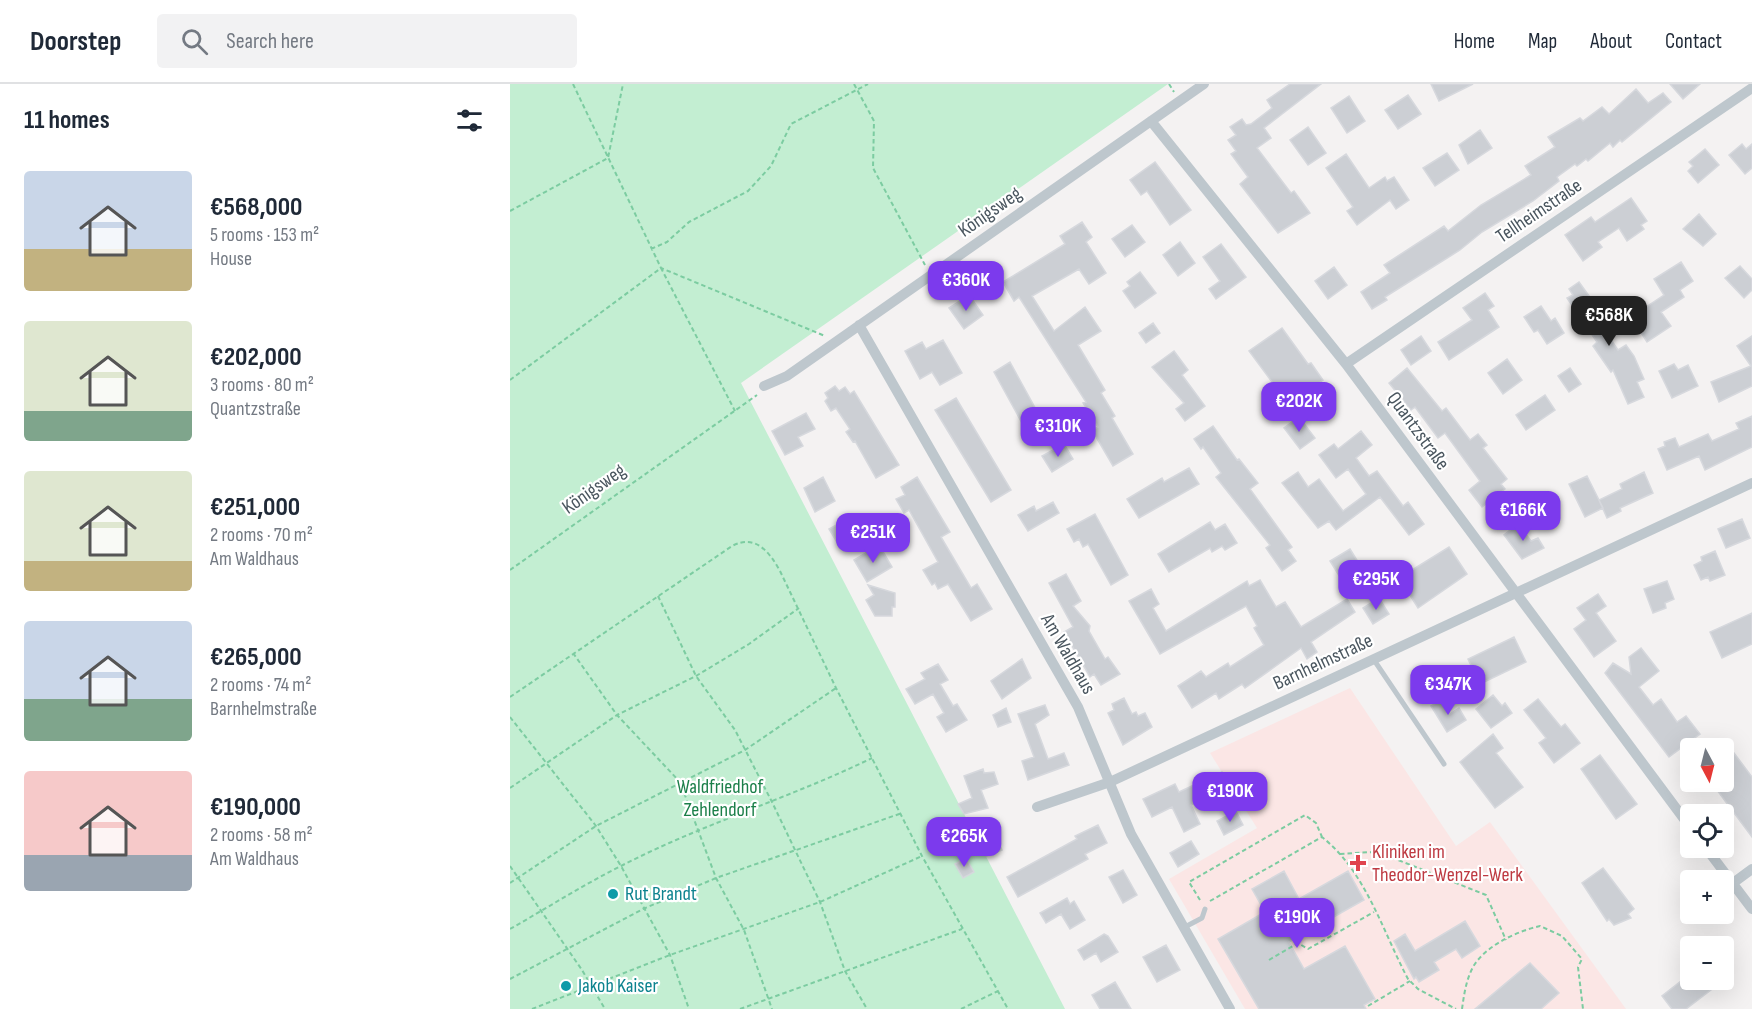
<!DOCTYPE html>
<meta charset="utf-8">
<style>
:root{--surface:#fff;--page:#f2f2f3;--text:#1f2937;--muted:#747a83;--line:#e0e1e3;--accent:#7c3aed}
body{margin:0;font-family:"Sofia Sans Condensed",sans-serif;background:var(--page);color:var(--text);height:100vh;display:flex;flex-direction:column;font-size:22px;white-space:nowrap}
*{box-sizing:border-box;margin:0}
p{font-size:20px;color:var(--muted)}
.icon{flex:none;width:33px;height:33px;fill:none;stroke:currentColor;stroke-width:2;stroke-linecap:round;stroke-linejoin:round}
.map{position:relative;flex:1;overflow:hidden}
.sheet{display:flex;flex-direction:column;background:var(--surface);width:510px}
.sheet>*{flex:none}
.needle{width:39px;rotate:173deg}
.fabs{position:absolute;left:1170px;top:654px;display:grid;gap:12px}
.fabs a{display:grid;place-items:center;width:54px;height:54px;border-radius:6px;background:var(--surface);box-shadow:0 6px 24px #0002;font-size:30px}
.price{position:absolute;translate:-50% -51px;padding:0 14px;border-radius:12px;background:var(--accent);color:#fff;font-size:20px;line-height:39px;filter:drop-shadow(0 2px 3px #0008)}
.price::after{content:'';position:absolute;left:50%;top:36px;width:18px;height:14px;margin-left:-9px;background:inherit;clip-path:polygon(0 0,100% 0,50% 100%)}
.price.selected{background:#222;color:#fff}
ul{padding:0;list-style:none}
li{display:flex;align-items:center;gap:18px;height:150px;padding:0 24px}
li span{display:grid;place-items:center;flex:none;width:168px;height:120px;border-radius:6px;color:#555}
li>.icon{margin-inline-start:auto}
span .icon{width:72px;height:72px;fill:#fffc;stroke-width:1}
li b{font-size:26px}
h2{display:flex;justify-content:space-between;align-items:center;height:72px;padding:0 24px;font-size:26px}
header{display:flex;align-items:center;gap:36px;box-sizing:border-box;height:84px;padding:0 30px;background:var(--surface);border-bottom:2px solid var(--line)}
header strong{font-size:28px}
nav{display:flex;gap:33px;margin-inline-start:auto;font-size:21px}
.search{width:420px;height:54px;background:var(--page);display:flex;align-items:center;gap:15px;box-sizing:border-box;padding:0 21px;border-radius:6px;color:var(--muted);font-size:22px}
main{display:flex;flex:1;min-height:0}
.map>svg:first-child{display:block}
</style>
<header>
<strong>Doorstep</strong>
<div class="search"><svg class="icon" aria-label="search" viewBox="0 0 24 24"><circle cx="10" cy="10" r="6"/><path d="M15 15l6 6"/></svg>Search here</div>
<nav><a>Home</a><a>Map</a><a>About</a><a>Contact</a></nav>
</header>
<main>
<section class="sheet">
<h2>11 homes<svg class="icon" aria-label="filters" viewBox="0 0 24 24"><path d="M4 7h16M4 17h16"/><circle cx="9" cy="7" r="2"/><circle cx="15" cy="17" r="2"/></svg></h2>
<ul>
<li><span style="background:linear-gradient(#c9d6e8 65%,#c2b280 0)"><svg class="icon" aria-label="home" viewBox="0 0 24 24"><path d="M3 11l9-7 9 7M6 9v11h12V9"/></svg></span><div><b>€568,000</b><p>5 rooms · 153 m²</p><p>House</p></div></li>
<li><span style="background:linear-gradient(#dfe7d0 75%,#7fa58c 0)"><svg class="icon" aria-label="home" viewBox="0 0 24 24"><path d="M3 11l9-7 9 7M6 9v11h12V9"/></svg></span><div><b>€202,000</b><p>3 rooms · 80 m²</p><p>Quantzstraße</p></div></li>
<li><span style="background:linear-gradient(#dfe7d0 75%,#c2b280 0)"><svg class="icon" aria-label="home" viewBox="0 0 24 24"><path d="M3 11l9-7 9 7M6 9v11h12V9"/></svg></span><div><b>€251,000</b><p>2 rooms · 70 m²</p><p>Am Waldhaus</p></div></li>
<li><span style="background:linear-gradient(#c9d6e8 65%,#7fa58c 0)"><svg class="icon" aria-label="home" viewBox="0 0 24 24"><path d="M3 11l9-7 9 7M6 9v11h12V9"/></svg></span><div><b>€265,000</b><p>2 rooms · 74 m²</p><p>Barnhelmstraße</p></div></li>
<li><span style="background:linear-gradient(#f6c9c9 70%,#9aa5b1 0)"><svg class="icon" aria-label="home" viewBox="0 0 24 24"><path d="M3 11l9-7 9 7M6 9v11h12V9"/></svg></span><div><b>€190,000</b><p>2 rooms · 58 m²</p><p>Am Waldhaus</p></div></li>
</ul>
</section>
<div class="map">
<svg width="1242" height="925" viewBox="0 0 1242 925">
<rect width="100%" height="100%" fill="#f4f2f2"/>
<path fill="#fbe6e5" d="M840,604L946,762L980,738L1116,925H735L659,795L747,744L700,669Z"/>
<path fill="#c3eed2" d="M0,0H658L231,299L555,925H0Z"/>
<path fill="#cccfd4" stroke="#d6d8dd" stroke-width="1.5" d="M780,0H811L754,44L761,54L747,64L781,109L784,107L800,129L768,149L730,100L738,93L721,70L726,67L718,56L726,51L720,43L732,35L736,41L741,40L762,24L757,16Z
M921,0H963L929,17Z
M1160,0H1190L1173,15Z
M1126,5L1138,19L1153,9L1161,18L1112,58L1110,56L1103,63L1100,59L1078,77L1076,75L1067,82L1065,80L1047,93L1049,97L1023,117L972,148L950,166L875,213L877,216L862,225L851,208L880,189L874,181L934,142L938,147L971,121L1021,91L1015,82L1045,63L1038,53L1070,34L1073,37L1092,23L1099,30Z
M898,11L911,30L888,45L875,26Z
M839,12L855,37L837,49L821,24Z
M798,43L816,69L798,81L780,56Z
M970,46L982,64L958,80L949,61Z
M1232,60L1236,65L1242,60V84L1235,90L1219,71Z
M1195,65L1209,81L1188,99L1178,87L1183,82L1179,78Z
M937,69L949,86L925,102L913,84Z
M836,70L859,104L875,93L877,97L884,93L899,116L886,125L880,116L847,141L837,127L843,123L816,84Z
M645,78L681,126L660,141L637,107L631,111L620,96Z
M1121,114L1137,137L1131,141L1134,145L1117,157L1109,144L1088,158L1092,163L1073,177L1055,151L1081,133L1085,138Z
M1189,130L1206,150L1193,162L1173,145Z
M572,138L582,153L576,158L596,189L579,200L569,185L522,212L544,247L575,223L591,247L568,261L595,306L591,309L605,332L602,334L623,370L603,382L582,346L588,343L573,319L576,318L509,213L504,217L493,198L555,160L550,152Z
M622,141L635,158L615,173L602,155Z
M670,158L685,179L668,192L653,171Z
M711,160L736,193L706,215L699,205L710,197L693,173Z
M1171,178L1183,197L1170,206L1174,213L1151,228L1161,242L1137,258L1121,233L1154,211L1144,195Z
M1230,182L1242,195V206L1234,214L1215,194Z
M824,183L837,201L818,215L805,197Z
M630,188L646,209L625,224L613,207L620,202L617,198Z
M1069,198L1085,220L1081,223L1088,233L1086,234L1108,266L1116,261L1124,272L1134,295L1127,298L1134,313L1118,320L1103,286L1101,288L1083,262L1087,258L1057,214L1063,211L1059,205Z
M975,209L984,222L978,226L989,243L939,276L928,258L962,236L953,224Z
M459,211L473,231L454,245L439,224Z
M1031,222L1041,237L1045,234L1054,249L1037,260L1028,246L1024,248L1014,233Z
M643,239L650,249L636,259L629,249Z
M772,244L798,280L801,279L813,296L779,321L739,267Z
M911,252L921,267L901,281L891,266Z
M1242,252V302L1209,318L1201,298L1241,282L1227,262Z
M433,256L452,289L430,301L422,288L410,295L395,267L412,258L416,265Z
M664,267L678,286L672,291L695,322L675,337L666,325L674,319L642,283Z
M997,275L1012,296L993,310L978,289Z
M500,278L534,340L518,350L484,288Z
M1164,280L1168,286L1178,281L1188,302L1162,314L1149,287Z
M897,284L932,327L936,324L960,356L968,350L977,361L973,364L997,395L991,400L995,405L972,423L959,406L970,397L935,349L928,354L905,323L901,326L879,299Z
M1060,284L1071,300L1059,308L1048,292Z
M325,302L329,307L335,303L340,310L344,307L389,381L366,394L345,357L343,358L336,348L340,345L326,324L321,327L315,317L318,314L315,309Z
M1035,311L1045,326L1016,346L1006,331Z
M446,314L501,406L481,418L425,326Z
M296,329L305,345L288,353L293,362L275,371L262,347Z
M1242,332V363L1195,386L1189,372L1157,386L1148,365L1155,362L1154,358L1165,354L1169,363L1198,350L1202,357L1229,345L1226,339Z
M789,333L805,354L790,365L774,344Z
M703,342L727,376L729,375L748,399L740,405L782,463L778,466L786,477L772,487L756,464L760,461L706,393L711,389L693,363L691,365L684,355Z
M851,347L862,361L846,374L859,392L867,387L893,422L898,418L914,440L899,451L870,413L826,446L819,437L808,444L772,399L788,388L798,403L809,395L833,427L856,410L838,385L826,394L809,371L824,360L828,365Z
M554,360L563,375L542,388L532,372Z
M679,384L689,400L629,434L617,415L652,394L654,398Z
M1134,388L1143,409L1110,424L1111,427L1097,434L1089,416L1112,405L1110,400Z
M1077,392L1093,424L1075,433L1059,400Z
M313,393L325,417L305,428L294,404Z
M407,393L440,448L431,453L461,504L467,500L482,525L461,537L438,500L428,505L425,499L422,501L413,486L428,478L399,426L394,429L386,415L395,411L391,403Z
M543,418L549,429L518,447L508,431L524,422L526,427Z
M585,430L618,491L601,501L578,460L573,463L569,455L564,458L557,445Z
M1232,435L1240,454L1216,464L1208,445Z
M700,438L705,446L715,440L727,459L715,466L712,462L702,468L700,464L659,488L648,470Z
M330,439L339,454L328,460L319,445Z
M1008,440L1021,457L1028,454L1034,464L1012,475L994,451Z
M369,461L382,483L357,498L344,476Z
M939,463L957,490L908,524L889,494Z
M840,465L853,486L833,498L820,477Z
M1205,467L1215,491L1200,497L1198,493L1191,496L1184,481L1192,477L1191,473Z
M556,490L571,517L563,522L580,542L579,547L595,575L598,573L610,590L591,601L584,590L580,593L554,548L563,543L539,499Z
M750,496L766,523L775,518L791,543L837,515L845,528L801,558L807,568L797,575L791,564L735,604L732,600L709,615L706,609L682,624L668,602L691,587L696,593L718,579L720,583L754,561L744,544L747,542L736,522L650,570L619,517L641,505L649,520L643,524L656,547L737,497L739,502Z
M1157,497L1164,515L1155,519L1156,524L1143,529L1134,505Z
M358,501L385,509V523H382V532H365L356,516L364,511Z
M1088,510L1096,522L1086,529L1106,557L1084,573L1064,545L1076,536L1067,524Z
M869,514L879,530L863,540L853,524Z
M1242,529V560L1212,574L1200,548Z
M1004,553L1016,578L970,600L958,575Z
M1131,564L1149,587L1129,603L1143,621L1151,615L1167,638L1176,632L1190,650L1159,673L1095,589L1103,579L1121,590L1119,573Z
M512,575L521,594L492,615L481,597Z
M428,580L438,596L430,600L443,622L447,620L457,636L436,648L427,633L434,629L423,610L405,620L396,605L415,595L411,589Z
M983,611L992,622L995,619L1002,629L981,644L966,625Z
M614,614L622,630L626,628L628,632L635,629L642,643L613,661L598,629L604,626L602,620Z
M1028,615L1051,643L1055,640L1070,659L1044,679L1029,659L1036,654L1014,626Z
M931,616L940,630L949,624L956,636L937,648L921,622Z
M535,621L539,631L525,640L538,675L554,669L559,681L518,696L512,677L524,673L508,630Z
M496,624L501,638L488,643L483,631Z
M983,650L993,664L986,669L1013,703L985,724L950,678Z
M1224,669L1242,693V753L1201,698H1214V677Z
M1090,671L1127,720L1106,735L1071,685Z
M473,685L474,689L484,688L488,700L471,706L478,724L454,730L448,720L462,714L454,692Z
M712,688L720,701L681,721L690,740L674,748L662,723L642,733L633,715L665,700L669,708Z
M726,727L733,741L714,751L707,737Z
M588,741L597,759L575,770L578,775L508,813L497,793L567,755L565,752Z
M487,754L492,766L476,772L470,760Z
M681,757L689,770L668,783L660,769Z
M456,774L464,788L453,794L445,780Z
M1093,784L1124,825L1118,830L1121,834L1104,841L1099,835L1097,837L1072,799Z
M613,786L627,811L613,819L599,793Z
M774,787L789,815L838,787L854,816L779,858L794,885L835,862L865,915L854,921L856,925H749L708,855L755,828L742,805Z
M557,814L560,820L564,817L575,836L560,845L551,830L536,839L530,829Z
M955,837L970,862L952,874L946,865L924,878L929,886L909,898L906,893L904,895L884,857L895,850L905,867Z
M594,850L598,852L608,868L591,878L586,869L574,876L568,866Z
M656,861L670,886L647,898L633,873Z
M1020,879L1049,909L1031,925H965Z
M1180,890V896H1214L1176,925H1162L1152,912Z
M605,898L621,925H590L582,911Z"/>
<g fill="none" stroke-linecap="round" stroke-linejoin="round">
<path stroke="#7ccca1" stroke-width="2" stroke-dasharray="4.5 3" stroke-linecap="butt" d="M63,0L151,184L315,252
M344,0L364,37L363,84L415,181
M659,0L664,8
M0,127L98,74L113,0
M141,165L157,158L179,138L238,107L261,82L281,40L358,0
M0,296L151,184L225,327
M0,486L247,311
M148,512L186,592L225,646L262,718L310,818L335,887L357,925
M63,569L107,631L170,698L206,794L234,846L262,925
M0,613L222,462C245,450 259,467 270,487L326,604L412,772L498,925
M0,633L86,742L111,782L160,871L179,925
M0,704L107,631L186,592L239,560L289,524
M830,770L862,768L878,772L976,811L996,856
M0,782L72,886L95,925
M0,799L86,742L235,666L326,604
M690,816L679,798L795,731L806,739L812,753
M700,817L812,753C856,788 872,846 898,895L908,905L946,925
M0,845C37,824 73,801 111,782C192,740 280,714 362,674
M759,876L788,859L798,865L864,828
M0,895L133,825L206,794L392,729
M858,922L900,897
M22,925L160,871L310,818L412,772
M230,925L452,845
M451,925L488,907
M952,925C954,911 956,896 963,883C975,862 1007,847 1030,842L1052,852L1072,875L1068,883L1073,925"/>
<path stroke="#bec7cd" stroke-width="5" d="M864,576L934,680
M673,844L692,834L695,825"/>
<path stroke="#bec7cd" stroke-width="10" d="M641,37L836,280L1180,743
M349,241L568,623L621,750L720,925
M836,280L1242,4
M254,302L277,292L694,0
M527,723L600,698L1242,399
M1196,764L1242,825
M1223,799L1242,785"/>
</g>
<path fill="#e0444e" stroke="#fff" stroke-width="2" d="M845 770h6v6h6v6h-6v6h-6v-6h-6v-6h6z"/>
<g fill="#0f9aa8" stroke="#fff" stroke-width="2">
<circle cx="103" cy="810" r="6"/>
<circle cx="56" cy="902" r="6"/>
</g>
<g text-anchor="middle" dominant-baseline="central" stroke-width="4.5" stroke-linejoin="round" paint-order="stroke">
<g font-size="20" fill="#4a565f" stroke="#fff">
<text transform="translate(1029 127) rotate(-34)">Tellheimstraße</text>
<text transform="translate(480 128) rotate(-35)">Königsweg</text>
<text transform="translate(908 347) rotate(54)">Quantzstraße</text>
<text transform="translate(84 405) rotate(-35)">Königsweg</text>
<text transform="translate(558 570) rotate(60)">Am Waldhaus</text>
<text transform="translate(813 578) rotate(-25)">Barnhelmstraße</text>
</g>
<g font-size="20" fill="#1b7f49" stroke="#fff">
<text x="210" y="703">Waldfriedhof<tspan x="210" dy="23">Zehlendorf</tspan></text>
</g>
<g font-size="20" fill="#be3a42" stroke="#fff" text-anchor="start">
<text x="862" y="768">Kliniken im<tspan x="862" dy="23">Theodor-Wenzel-Werk</tspan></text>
</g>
<g font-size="20" fill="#0d838f" stroke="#fff" text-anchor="start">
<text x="115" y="810">Rut Brandt</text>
<text x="68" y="902">Jakob Kaiser</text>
</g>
</g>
</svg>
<div class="fabs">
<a><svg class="needle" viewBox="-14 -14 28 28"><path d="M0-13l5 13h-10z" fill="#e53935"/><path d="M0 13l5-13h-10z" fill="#747a83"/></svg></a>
<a><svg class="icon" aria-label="locate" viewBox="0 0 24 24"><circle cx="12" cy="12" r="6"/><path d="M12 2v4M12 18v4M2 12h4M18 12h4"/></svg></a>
<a>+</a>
<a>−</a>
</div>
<b class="price" style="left:456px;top:228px">€360K</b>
<b class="price selected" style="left:1099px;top:263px">€568K</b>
<b class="price" style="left:789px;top:349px">€202K</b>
<b class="price" style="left:548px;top:374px">€310K</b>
<b class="price" style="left:1013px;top:458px">€166K</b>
<b class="price" style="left:363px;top:480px">€251K</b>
<b class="price" style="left:866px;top:527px">€295K</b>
<b class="price" style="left:938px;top:632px">€347K</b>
<b class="price" style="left:720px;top:739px">€190K</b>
<b class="price" style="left:454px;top:784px">€265K</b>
<b class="price" style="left:787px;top:865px">€190K</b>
</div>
</main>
